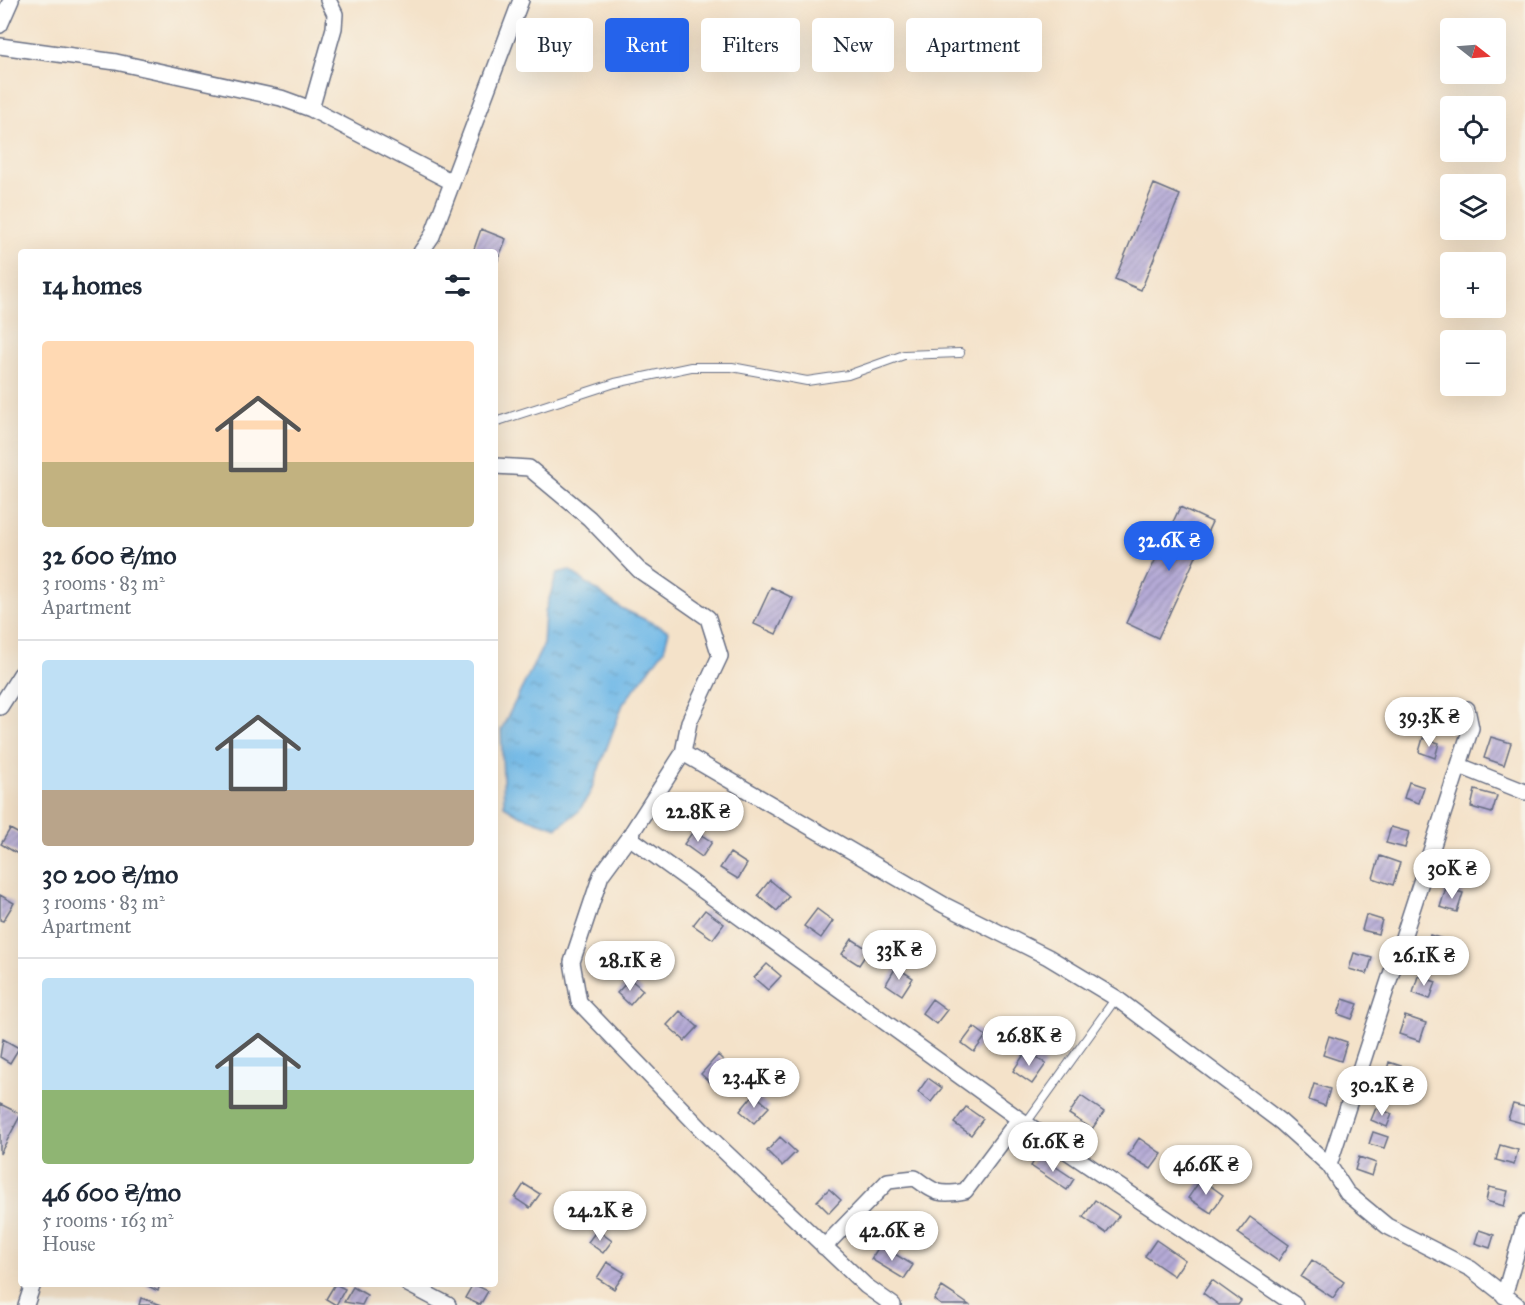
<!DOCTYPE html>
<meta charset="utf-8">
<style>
:root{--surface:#fff;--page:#f2f2f3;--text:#1f2937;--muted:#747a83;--line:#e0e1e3;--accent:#2563eb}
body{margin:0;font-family:"IM FELL Great Primer",serif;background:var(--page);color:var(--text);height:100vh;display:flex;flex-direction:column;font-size:22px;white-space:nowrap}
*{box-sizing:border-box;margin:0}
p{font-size:20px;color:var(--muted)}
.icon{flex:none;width:33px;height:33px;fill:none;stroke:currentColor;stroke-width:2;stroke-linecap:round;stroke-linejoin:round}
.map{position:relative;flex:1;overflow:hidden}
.drawer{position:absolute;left:18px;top:249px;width:480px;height:1038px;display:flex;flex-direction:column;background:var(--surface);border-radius:6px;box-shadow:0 6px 24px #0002}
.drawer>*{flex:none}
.banner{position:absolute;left:516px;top:18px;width:570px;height:54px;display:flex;gap:12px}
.needle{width:39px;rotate:107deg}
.buttons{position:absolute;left:1440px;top:18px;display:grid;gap:12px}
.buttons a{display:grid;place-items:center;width:66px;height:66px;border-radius:6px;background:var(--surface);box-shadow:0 6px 24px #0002;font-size:30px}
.price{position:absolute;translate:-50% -51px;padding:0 14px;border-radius:21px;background:#fff;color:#222;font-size:20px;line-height:39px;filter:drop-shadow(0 2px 3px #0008)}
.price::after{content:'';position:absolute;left:50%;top:36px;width:18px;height:14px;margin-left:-9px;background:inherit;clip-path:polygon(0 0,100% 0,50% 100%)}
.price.current{background:var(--accent);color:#fff}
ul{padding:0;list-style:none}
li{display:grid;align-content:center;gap:12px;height:318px;padding:0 24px}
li+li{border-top:2px solid var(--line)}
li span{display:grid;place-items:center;height:186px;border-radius:6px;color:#555}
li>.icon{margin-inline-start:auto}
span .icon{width:108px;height:108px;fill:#fffc;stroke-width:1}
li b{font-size:26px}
h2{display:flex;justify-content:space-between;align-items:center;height:72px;padding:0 24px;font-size:26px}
.tag{padding:0 21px;border-radius:6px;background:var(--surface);box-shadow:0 6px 24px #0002;font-size:21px;line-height:54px}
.tag.current{background:var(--accent);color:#fff}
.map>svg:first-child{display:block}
</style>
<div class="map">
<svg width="1525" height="1305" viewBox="0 0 1525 1305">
<defs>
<pattern id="water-ripples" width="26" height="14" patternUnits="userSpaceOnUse" patternTransform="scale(1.5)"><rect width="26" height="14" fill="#6eb8e7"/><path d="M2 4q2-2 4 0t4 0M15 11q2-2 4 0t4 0" fill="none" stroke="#5a96be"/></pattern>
<pattern id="building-hatch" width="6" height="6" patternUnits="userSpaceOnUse" patternTransform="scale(1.5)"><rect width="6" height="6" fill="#b5aad6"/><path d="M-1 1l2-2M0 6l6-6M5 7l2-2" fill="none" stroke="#928bb1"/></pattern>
</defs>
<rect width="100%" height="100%" fill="#f7f3e8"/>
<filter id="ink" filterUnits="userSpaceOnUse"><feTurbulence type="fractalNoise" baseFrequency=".0167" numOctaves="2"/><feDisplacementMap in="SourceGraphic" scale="12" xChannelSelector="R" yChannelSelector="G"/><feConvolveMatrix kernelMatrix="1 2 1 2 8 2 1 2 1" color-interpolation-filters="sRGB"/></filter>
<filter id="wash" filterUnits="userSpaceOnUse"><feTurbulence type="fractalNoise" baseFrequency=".008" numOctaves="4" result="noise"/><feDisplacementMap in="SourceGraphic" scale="24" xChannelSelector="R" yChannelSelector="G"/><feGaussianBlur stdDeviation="1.35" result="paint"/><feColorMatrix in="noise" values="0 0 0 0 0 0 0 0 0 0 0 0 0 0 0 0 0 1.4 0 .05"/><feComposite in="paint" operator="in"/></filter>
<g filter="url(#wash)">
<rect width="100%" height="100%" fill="#f4e2c9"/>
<path fill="url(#water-ripples)" stroke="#4474a2" stroke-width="1.5" d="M569,570L621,608L669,631L664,650L623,704L590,793L579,811L557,828L519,815L504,806L501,730L543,646L545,612L557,573Z"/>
<g id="blocks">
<path fill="url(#building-hatch)" d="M1154,184L1180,195L1141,290L1115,279Z
M481,229L506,239L495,268V252H473Z
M1180,507L1212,522L1158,638L1126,623Z
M771,587L793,598L776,634L754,624Z
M1491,737L1511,743L1504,765L1484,758Z
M1423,738L1439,743L1435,758L1419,752Z
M1409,782L1424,787L1419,803L1404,798Z
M1475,790L1497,796L1492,813L1471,807Z
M1391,827L1409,832L1405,848L1386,843Z
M10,829L21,835V856L1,844Z
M694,830L712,842L702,857L684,844Z
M730,853L747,864L738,879L720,868Z
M1380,856L1400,863L1393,885L1373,878Z
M770,880L789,896L777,911L758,895Z
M1446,888L1463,893L1457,912L1440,907Z
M0,895L14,903L3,921L0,920Z
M817,909L833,921L821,938L804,926Z
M705,910L724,924L713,939L693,925Z
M1366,915L1382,920L1378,934L1362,930Z
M1430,935L1446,940L1441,956L1425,951Z
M852,939L869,950L859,965L842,954Z
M1354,953L1372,958L1367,974L1349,969Z
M767,964L781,976L768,990L754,978Z
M896,967L913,978L902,995L886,984Z
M1418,976L1436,982L1430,999L1413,993Z
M630,979L643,990L630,1005L617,993Z
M932,999L947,1010L936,1024L922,1013Z
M1343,999L1358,1004L1352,1019L1338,1014Z
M680,1011L698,1027L685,1041L667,1025Z
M1405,1016L1426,1023L1420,1041L1399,1034Z
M974,1027L986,1036L974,1052L962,1043Z
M1329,1036L1347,1042L1341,1061L1323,1055Z
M3,1039L19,1048L10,1063L0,1057Z
M1027,1050L1046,1064L1032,1084L1013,1071Z
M718,1055L733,1070L716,1088L701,1074Z
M1389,1062L1407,1068L1402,1082L1385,1077Z
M928,1078L942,1088L931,1102L918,1092Z
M1314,1084L1330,1089L1325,1106L1309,1100Z
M754,1094L769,1107L754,1123L740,1111Z
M1081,1096L1104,1112L1092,1129L1069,1114Z
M0,1104L21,1114L0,1154Z
M1513,1104L1525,1107V1124L1508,1119Z
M966,1107L983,1119L971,1135L954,1123Z
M1376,1108L1392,1114L1387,1127L1371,1120Z
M1373,1132L1388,1137L1384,1148L1369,1144Z
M780,1137L796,1152L782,1166L767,1151Z
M1139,1138L1162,1154L1151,1169L1128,1155Z
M1500,1145L1518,1150L1514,1165L1496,1160Z
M1038,1155L1074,1179L1067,1190L1031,1166Z
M1359,1157L1376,1163L1372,1176L1355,1170Z
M1201,1179L1223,1195L1211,1213L1188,1198Z
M524,1184L540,1194L530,1208L515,1198Z
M1489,1187L1508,1191L1504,1206L1486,1201Z
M829,1189L841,1200L829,1213L817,1201Z
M1095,1200L1119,1216L1106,1233L1083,1217Z
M1250,1217L1289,1245L1278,1261L1238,1233Z
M597,1230L612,1241L603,1253L588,1242Z
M1479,1230L1494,1235L1490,1248L1475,1243Z
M1156,1240L1185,1260L1174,1276L1145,1256Z
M880,1245L913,1265L904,1279L871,1259Z
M1312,1260L1344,1282L1333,1298L1301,1277Z
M607,1262L625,1273L614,1289L597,1278Z
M1212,1280L1241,1301L1238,1305H1219L1203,1293Z
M144,1284H160L158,1291Z
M335,1284L345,1289L336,1305L326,1299Z
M473,1284L488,1291L480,1305L465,1298Z
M353,1287L367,1295L362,1305L344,1302Z
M942,1287L959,1298L969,1305H941L934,1300Z
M141,1298L162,1305H139Z"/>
</g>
</g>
<g filter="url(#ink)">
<use href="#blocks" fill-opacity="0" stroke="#676e83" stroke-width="1.5"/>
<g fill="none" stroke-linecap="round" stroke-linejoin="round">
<defs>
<path id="lane" d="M495,422L615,383L691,367H732L807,381L848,375L904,355L960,353
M1026,1123L1116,998"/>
<path id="street" d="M0,25L11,0
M0,46L116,62L281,98L311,109L452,182
M311,109L334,28L335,14L328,0
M421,252L432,236L521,0
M495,466L529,468L589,518L639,570L708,618L720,656L689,722L683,753L944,905L1048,957L1116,998L1281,1122L1329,1165L1347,1193L1387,1226L1471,1269L1517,1305
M0,707L21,674
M1460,766L1525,792
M629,837L683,753
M1329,1165L1471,728L1467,709
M824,1247L888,1181L915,1178C935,1193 940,1196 965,1191L1019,1119
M408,1284L448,1305
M1504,1296L1525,1223
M26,1305L33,1284
M893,1305L866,1286L702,1130L579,1002L572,962L601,875L629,837L1019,1119L1295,1305"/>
</defs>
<use href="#lane" stroke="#676e83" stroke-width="10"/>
<use href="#street" stroke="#676e83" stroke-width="18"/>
<use href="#lane" stroke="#fff" stroke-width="8"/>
<use href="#street" stroke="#fff" stroke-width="15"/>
</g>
</g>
</svg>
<div class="buttons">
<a><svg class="needle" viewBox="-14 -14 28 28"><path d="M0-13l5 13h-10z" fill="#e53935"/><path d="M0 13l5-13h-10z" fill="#747a83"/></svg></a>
<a><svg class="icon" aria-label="locate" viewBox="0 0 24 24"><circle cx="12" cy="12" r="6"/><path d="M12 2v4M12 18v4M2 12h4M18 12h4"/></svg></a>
<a><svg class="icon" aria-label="layers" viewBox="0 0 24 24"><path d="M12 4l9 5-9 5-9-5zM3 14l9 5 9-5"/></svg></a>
<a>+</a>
<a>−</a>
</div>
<b class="price current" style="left:1169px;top:572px">32.6K ₴</b>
<b class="price" style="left:1429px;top:748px">39.3K ₴</b>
<b class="price" style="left:698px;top:843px">22.8K ₴</b>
<b class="price" style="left:1452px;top:900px">30K ₴</b>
<b class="price" style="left:899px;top:981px">33K ₴</b>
<b class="price" style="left:1424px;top:987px">26.1K ₴</b>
<b class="price" style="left:630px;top:992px">28.1K ₴</b>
<b class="price" style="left:1029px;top:1067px">26.8K ₴</b>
<b class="price" style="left:754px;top:1109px">23.4K ₴</b>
<b class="price" style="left:1382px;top:1117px">30.2K ₴</b>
<b class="price" style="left:1053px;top:1173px">61.6K ₴</b>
<b class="price" style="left:1206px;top:1196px">46.6K ₴</b>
<b class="price" style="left:600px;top:1242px">24.2K ₴</b>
<b class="price" style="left:892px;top:1262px">42.6K ₴</b>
<div class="banner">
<a class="tag">Buy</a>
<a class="tag current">Rent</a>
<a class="tag">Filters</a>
<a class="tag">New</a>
<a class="tag">Apartment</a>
</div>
<section class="drawer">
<h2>14 homes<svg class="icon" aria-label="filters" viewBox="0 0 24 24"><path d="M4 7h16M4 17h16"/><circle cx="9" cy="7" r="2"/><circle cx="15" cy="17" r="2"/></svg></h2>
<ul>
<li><span style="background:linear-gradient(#ffd9b3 65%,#c2b280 0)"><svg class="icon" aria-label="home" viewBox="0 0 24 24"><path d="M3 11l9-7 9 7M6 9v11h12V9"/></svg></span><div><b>32 600 ₴/mo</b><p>3 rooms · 83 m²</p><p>Apartment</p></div></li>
<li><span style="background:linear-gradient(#bfe0f5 70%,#b9a48a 0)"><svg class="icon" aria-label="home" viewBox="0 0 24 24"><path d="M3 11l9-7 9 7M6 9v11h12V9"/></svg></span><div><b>30 200 ₴/mo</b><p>3 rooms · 83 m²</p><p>Apartment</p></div></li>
<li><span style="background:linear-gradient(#bfe0f5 60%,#8fb573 0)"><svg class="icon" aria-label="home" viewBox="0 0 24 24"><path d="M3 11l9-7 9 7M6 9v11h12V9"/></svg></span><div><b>46 600 ₴/mo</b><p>5 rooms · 163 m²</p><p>House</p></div></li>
</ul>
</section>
</div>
